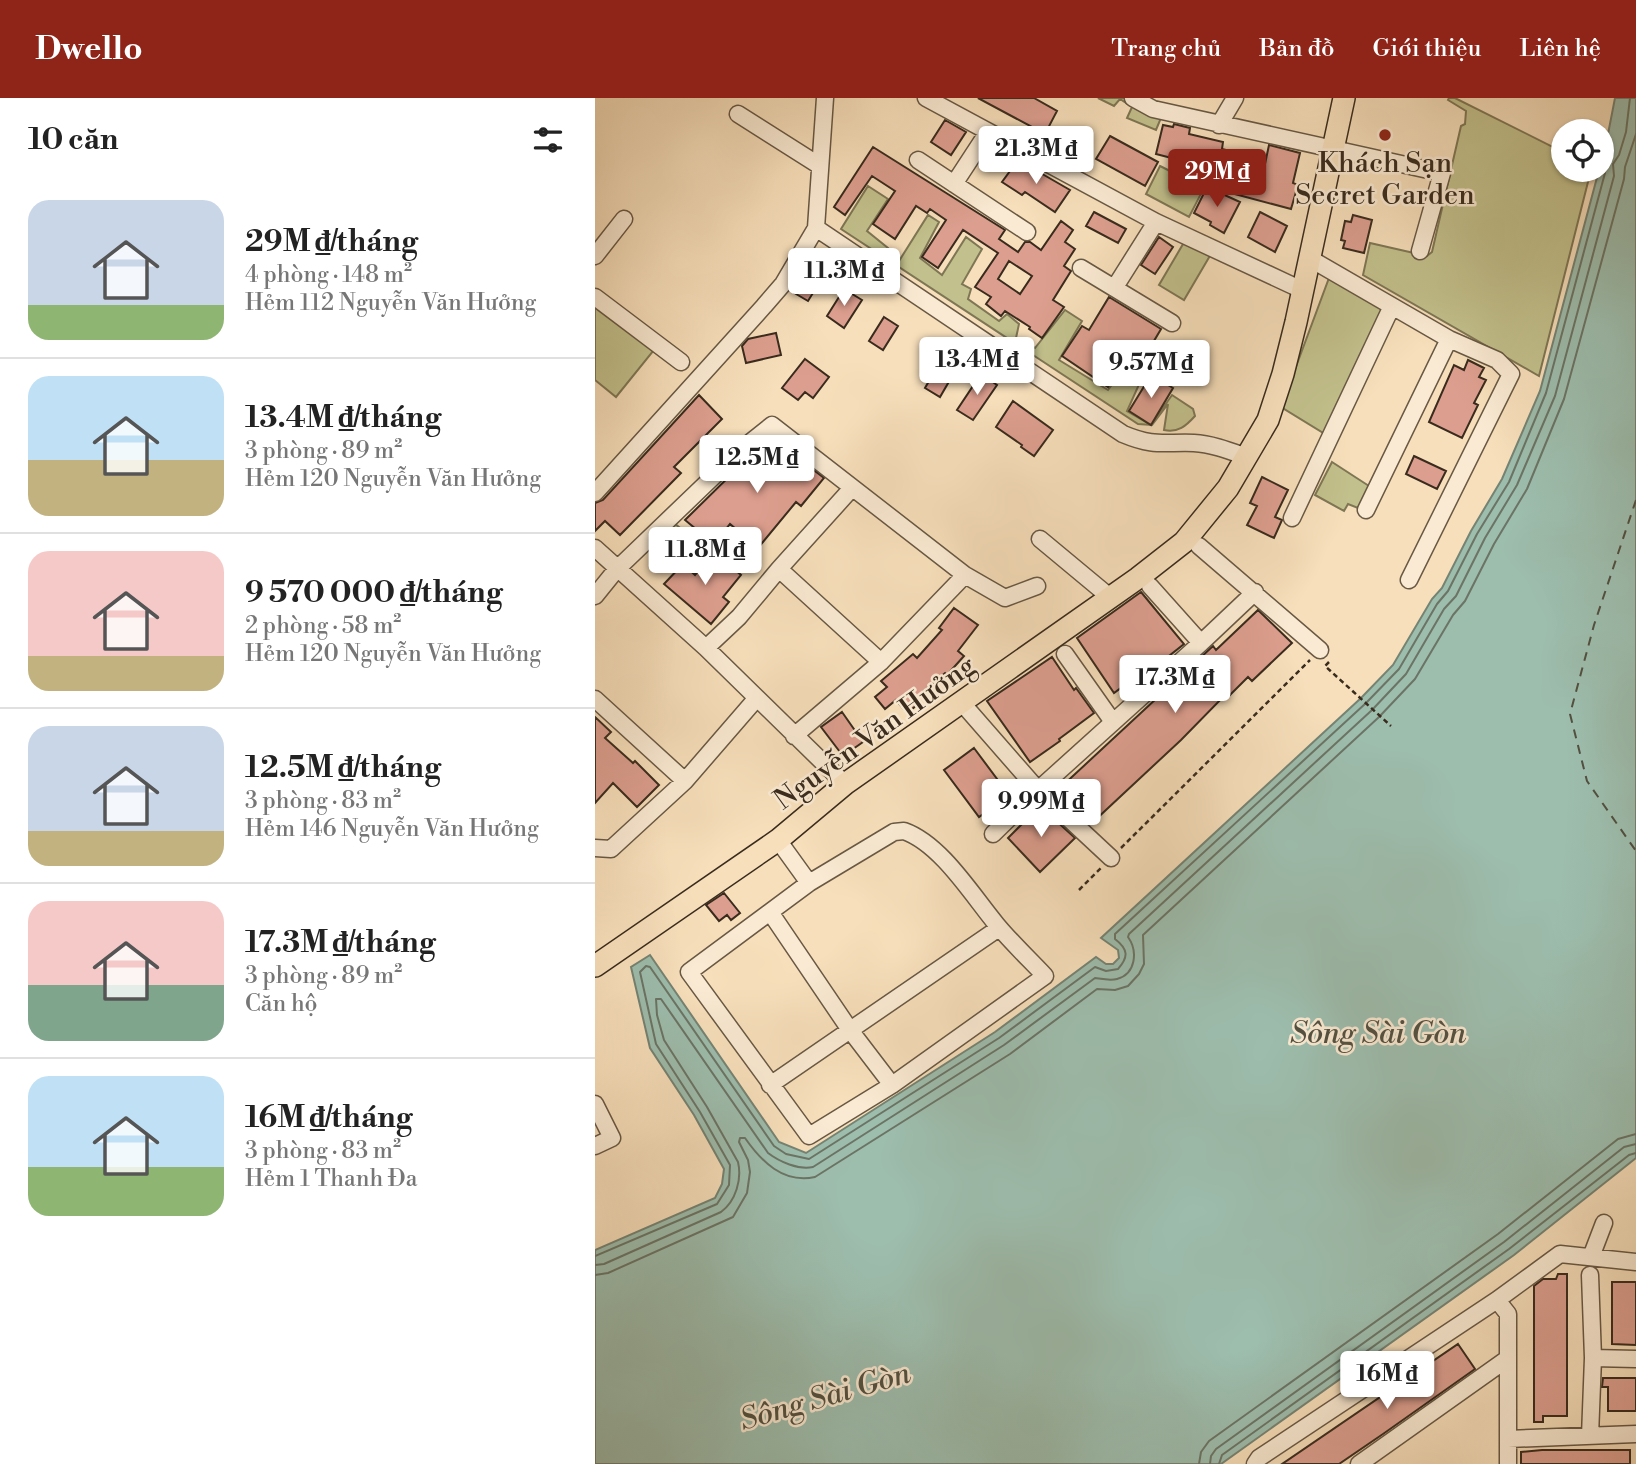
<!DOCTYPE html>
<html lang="vi">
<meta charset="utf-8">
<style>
:root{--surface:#fff;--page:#f2f2f2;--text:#222;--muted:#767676;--line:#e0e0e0;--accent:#8f2418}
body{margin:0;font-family:"Libre Bodoni",serif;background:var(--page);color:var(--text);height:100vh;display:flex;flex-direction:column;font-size:26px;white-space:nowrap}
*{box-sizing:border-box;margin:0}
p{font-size:23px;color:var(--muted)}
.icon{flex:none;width:38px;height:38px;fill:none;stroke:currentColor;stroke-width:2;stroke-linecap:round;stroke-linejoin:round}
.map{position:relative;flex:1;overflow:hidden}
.side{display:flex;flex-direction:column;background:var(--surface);width:595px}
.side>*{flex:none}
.buttons{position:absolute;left:956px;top:21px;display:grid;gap:14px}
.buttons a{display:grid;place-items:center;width:63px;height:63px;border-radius:50%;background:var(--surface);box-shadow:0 2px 5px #0004;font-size:35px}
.price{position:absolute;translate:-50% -60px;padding:0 16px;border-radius:7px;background:#fff;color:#222;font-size:23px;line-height:46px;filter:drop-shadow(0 2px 4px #0008)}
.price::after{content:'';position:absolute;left:50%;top:42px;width:21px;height:16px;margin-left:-10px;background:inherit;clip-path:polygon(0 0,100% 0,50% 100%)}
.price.selected{background:var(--accent);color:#fff}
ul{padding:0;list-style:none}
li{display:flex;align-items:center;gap:21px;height:175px;padding:0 28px}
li+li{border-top:2px solid var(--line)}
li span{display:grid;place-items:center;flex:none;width:196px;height:140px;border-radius:21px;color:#555}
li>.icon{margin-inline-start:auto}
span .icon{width:84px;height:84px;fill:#fffc;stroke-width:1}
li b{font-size:30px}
h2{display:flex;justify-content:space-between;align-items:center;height:84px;padding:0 28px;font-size:30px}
header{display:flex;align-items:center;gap:42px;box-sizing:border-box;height:98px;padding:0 35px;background:var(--accent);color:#fff}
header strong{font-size:33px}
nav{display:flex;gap:38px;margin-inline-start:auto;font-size:24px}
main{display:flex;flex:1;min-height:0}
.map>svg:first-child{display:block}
</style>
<header>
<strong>Dwello</strong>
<nav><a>Trang chủ</a><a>Bản đồ</a><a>Giới thiệu</a><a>Liên hệ</a></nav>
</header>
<main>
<section class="side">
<h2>10 căn<svg class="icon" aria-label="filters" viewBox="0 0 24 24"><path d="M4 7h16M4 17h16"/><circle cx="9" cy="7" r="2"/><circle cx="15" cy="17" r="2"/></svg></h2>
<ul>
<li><span style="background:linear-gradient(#c9d6e8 75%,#8fb573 0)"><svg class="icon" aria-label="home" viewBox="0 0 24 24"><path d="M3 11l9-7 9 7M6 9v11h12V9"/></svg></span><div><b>29M ₫/tháng</b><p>4 phòng · 148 m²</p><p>Hẻm 112 Nguyễn Văn Hưởng</p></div></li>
<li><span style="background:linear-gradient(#bfe0f5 60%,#c2b280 0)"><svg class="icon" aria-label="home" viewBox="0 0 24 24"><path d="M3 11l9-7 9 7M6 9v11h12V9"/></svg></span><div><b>13.4M ₫/tháng</b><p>3 phòng · 89 m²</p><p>Hẻm 120 Nguyễn Văn Hưởng</p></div></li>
<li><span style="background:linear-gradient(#f6c9c9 75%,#c2b280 0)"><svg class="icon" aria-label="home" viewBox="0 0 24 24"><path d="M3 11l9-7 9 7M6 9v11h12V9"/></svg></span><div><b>9 570 000 ₫/tháng</b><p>2 phòng · 58 m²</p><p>Hẻm 120 Nguyễn Văn Hưởng</p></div></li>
<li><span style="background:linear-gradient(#c9d6e8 75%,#c2b280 0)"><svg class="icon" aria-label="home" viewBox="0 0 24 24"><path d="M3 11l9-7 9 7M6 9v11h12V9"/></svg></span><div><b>12.5M ₫/tháng</b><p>3 phòng · 83 m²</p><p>Hẻm 146 Nguyễn Văn Hưởng</p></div></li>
<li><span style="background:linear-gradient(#f6c9c9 60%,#7fa58c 0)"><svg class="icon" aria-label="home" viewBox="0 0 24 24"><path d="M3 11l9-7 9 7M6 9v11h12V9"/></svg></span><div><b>17.3M ₫/tháng</b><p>3 phòng · 89 m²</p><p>Căn hộ</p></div></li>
<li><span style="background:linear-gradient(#bfe0f5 65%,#8fb573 0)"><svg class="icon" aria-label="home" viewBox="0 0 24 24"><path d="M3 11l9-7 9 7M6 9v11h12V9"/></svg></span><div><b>16M ₫/tháng</b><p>3 phòng · 83 m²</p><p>Hẻm 1 Thanh Đa</p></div></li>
</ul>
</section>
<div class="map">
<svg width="1041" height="1366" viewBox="0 0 1041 1366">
<rect width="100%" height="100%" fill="#f7dfbb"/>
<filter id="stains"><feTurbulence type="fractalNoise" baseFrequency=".00286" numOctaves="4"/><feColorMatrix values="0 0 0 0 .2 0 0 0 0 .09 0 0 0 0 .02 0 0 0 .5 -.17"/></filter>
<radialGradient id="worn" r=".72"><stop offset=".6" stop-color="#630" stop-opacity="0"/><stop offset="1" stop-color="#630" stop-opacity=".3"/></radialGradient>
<path fill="#c2c08c" stroke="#7e7654" stroke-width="2" d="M503,0H534L568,15L561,32L532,20L537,9L525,1L519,8Z
M854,0H860L968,54V72H996L944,278L768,177L775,145L832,158L837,154L866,28L870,26L871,13L853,2Z
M565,68L609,90L594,119L551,96Z
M273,88L293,101L272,133L293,150L304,163L333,117L344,124L325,160L347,177L371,139L387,151L367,186L376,191L373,201L404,223L412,216L424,226L421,240L440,250L470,212L487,223L464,262L513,292L537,260L551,271L532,313L556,327L577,297L598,311L600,318C591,328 583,335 569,332L573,306L557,327L543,326L246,131Z
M591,141L616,156L589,202L564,187Z
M734,180L788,212L730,336L686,309Z
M0,207L59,252L21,299L0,282Z
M737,364L774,388L763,410L753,406L749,413L720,397Z
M79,425L116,455L99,474L62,445Z"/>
<path fill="#9dbdad" stroke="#758373" stroke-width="2" d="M1020,0H1041V1060L919,1157L626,1366H0V1152L120,1100L127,1086L129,1071L99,1017L55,950L36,869L55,857L184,1044L211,1055L400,934L501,859L511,866H518L524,860L523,852L506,840L766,600L798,567L837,501L847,490L876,433L907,381L945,293L1004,72H1006Z"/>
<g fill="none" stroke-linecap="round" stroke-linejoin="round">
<path stroke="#6b7465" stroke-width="2" d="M0,1158L122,1106L134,1087L135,1067L105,1014L61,946L45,874L51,868L55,869L179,1048L191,1056L214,1061L404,940L500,869L511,873L523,871C534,859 533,851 520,841V836L771,605L804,571L842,506L853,493L882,436L914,384L951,295L1010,75L1006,66
M0,1167L9,1166L126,1114C141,1103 147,1081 143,1064L112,1009L69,942L62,917L61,901H66L173,1055C185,1064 203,1072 218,1069L409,947L500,880C507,881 515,883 522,881C541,876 543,853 533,839L534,836L777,612L811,576L849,511L861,498L890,440L922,387L960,298L1019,78L1018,66L1024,57L1031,34L1035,0
M0,1177L13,1175L138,1119L152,1095L155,1074L153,1062L144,1044L145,1040H150C166,1063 188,1086 220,1079L415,956L502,891L520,892L533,888L544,876L549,866L548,837L784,619L820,581L858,517L870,503L899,446L932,391L969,301L1029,81L1030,69L1041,36
M604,1366L606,1354L614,1343L903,1136L1023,1041L1041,1036
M615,1366L616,1358L621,1351L909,1144L1029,1049L1041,1046
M624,1366L627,1357L914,1151L1034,1057L1041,1055"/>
<path stroke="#525041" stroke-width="2" stroke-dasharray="9 7" stroke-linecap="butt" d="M1041,402L999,527L975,616L992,683L1041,753"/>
</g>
<path fill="#dc9e8e" stroke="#392b1d" stroke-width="2" fill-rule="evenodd" d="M383,0H439L462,13L450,36Z
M350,22L371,34L356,57L336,44Z
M579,26L595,30L594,36L628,44L627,51L631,52L630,56L670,66L674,47L705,55L698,85L703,87L696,111L636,95L640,79L595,70L596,65L561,56L568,27L578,29Z
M515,38L563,64L550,88L501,61Z
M278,49L410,132L404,141L423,154L430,144H435L446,152L466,123L478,132L470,144L480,151L469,168L476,173L458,202L469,209L447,240L434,231L435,229L410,213L406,218L391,206L396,199L380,189L403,155L368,132L343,170L327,159L351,122L335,111L332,115L321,108L300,141L278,126L300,93L277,78L250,117L239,109ZM414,163L437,178L425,196L403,181Z
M423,62L475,92L460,114L430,94L427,97L407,84Z
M612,89L645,104L629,135L615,127L616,124L599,115Z
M499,114L531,131L523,145L491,128Z
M665,114L692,128L680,154L653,139Z
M758,117L777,122L769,155L748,150L750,143L746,142L750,123L756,124Z
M564,139L578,149L560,176L546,167Z
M217,158L234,169L213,203L196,193Z
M249,191L267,202L249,230L232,218Z
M514,199L566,231L553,253L542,246L513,289L467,258L487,228L494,232Z
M289,219L303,228L288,252L274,243Z
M181,235L186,257L151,265L147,248L153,241Z
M348,259L363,268L345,299L330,290Z
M210,261L234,279L218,300L210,294L203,302L187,290Z
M873,262L889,270L884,279L891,282L879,305L883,307L867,340L834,324L859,267L869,272Z
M386,276L402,287L378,322L362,312Z
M556,277L578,290L556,327L534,313Z
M104,297L127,321L79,369L86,375L25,437L10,423L0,433V405L8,402Z
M418,303L458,332L439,358L426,349L427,347L401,329Z
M177,340L229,380L206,408L201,404L163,450L135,426L119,446L90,422L154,359Z
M819,358L851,373L842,391L811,376Z
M667,379L693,392L680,419L687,422L679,440L652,427L662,408L655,405Z
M119,454L146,477L128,499L134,504L116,526L69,486L88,466L100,477Z
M546,494L589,546L560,569L558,566L519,595L482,540Z
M359,510L383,527L363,553L369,558L352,577L350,575L318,602L322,607L312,615L301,602L290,611L280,599L292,589L286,583L318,556L322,560L347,532L344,530Z
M663,512L697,545L657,583L653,579L632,600L630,597L586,642L498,724L465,690L618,548L621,552Z
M457,559L479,592L481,590L499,615L464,641L465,643L435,664L392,603Z
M247,614L268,644L248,658L226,629Z
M0,619L16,634L10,640L38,665L40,663L64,687L42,709L18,685L0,705Z
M379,650L414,697L384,719L349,672Z
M445,708L480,740L445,774L413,740Z
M129,795L145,815L136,822L132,817L124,823L111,807Z
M963,1176H972V1318H948V1324H939V1188L948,1181H961Z
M1017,1184H1041V1247L1017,1246Z
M863,1246L880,1271L788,1336L744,1366H687Z
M1008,1280H1041V1313H1013V1289H1007Z
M947,1352H1035V1366H926V1354Z"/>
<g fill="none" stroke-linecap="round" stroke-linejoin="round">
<defs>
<path id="minor" d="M331,0L561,124L707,192
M538,0L558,11L847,75L825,153
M143,16L225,68
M624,27L640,0
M323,62L432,134
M359,86L393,34
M221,130L528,336C559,349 568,344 599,345C617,346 635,353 652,359
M0,158L29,121
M714,160L854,241L902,262L916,276L814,482
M486,170L577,225
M520,189L561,124
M0,199L86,264
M0,395L169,208L188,186L221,130L230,0
M771,412L854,241
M697,420L797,208
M445,441L516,500
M604,448L725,552
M0,450L111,550L250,686
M184,471L257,390
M555,488L606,545
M0,498L21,472L147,351L177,327L370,477L410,500L442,488
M111,550L144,519L184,471L286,564
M470,556L518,624
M0,601L90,683
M367,605L443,692L606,545L660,494
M199,638L286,564L370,477
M309,733C346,746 377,797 402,827C417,845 434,861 450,878L297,987L214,1038L94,874L214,785L299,734Z
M398,736L443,692L516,760
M183,742L214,785
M0,750L16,751L90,683L161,601
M175,814L255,932L297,987
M175,987L404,830
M0,1006L17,1040L0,1048
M996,1159L1009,1125
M995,1177L998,1260L995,1338
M902,1202L913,1216V1366
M998,1260L1041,1261
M913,1341L1041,1336
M660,1366L664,1360L902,1202L965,1156L1041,1164
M764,1366L912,1261"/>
<path id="major" d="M0,868L183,742L250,686L543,480L589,444L633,390L673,322L688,276L701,224L749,0"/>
</defs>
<use href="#minor" stroke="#685844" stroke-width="19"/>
<use href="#major" stroke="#392b1d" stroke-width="24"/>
<path stroke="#392b1d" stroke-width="2.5" stroke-dasharray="5 3.5" stroke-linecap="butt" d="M734,564L730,568L796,628
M526,750L715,562
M484,792L506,770"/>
<use href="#minor" stroke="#faead3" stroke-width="16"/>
<use href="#major" stroke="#f7dfbb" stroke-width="21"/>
</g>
<circle fill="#8f2418" stroke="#faead3" stroke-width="2.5" cx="790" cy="37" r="7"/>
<g text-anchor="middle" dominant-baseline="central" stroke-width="5" stroke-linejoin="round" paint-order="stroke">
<g font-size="28" fill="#392b1d" stroke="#faead3">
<text x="790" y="65">Khách Sạn<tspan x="790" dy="32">Secret Garden</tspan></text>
</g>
<g font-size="28" fill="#392b1d" stroke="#faead3">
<text transform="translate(280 635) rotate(-36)">Nguyễn Văn Hưởng</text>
</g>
<g font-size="30" font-style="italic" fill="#525041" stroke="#faead3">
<text x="783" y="936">Sông Sài Gòn</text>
<text transform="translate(230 1299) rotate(-16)">Sông Sài Gòn</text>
</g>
</g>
<rect width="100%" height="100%" filter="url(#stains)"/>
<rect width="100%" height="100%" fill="url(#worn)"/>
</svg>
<div class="buttons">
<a><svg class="icon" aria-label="locate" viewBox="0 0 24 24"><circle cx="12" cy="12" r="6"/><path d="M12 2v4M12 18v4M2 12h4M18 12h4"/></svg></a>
</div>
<b class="price" style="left:441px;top:88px">21.3M ₫</b>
<b class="price selected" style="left:622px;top:111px">29M ₫</b>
<b class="price" style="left:249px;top:210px">11.3M ₫</b>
<b class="price" style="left:382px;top:299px">13.4M ₫</b>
<b class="price" style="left:556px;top:302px">9.57M ₫</b>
<b class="price" style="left:162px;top:397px">12.5M ₫</b>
<b class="price" style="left:110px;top:489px">11.8M ₫</b>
<b class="price" style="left:580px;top:617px">17.3M ₫</b>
<b class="price" style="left:446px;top:741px">9.99M ₫</b>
<b class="price" style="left:792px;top:1313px">16M ₫</b>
</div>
</main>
